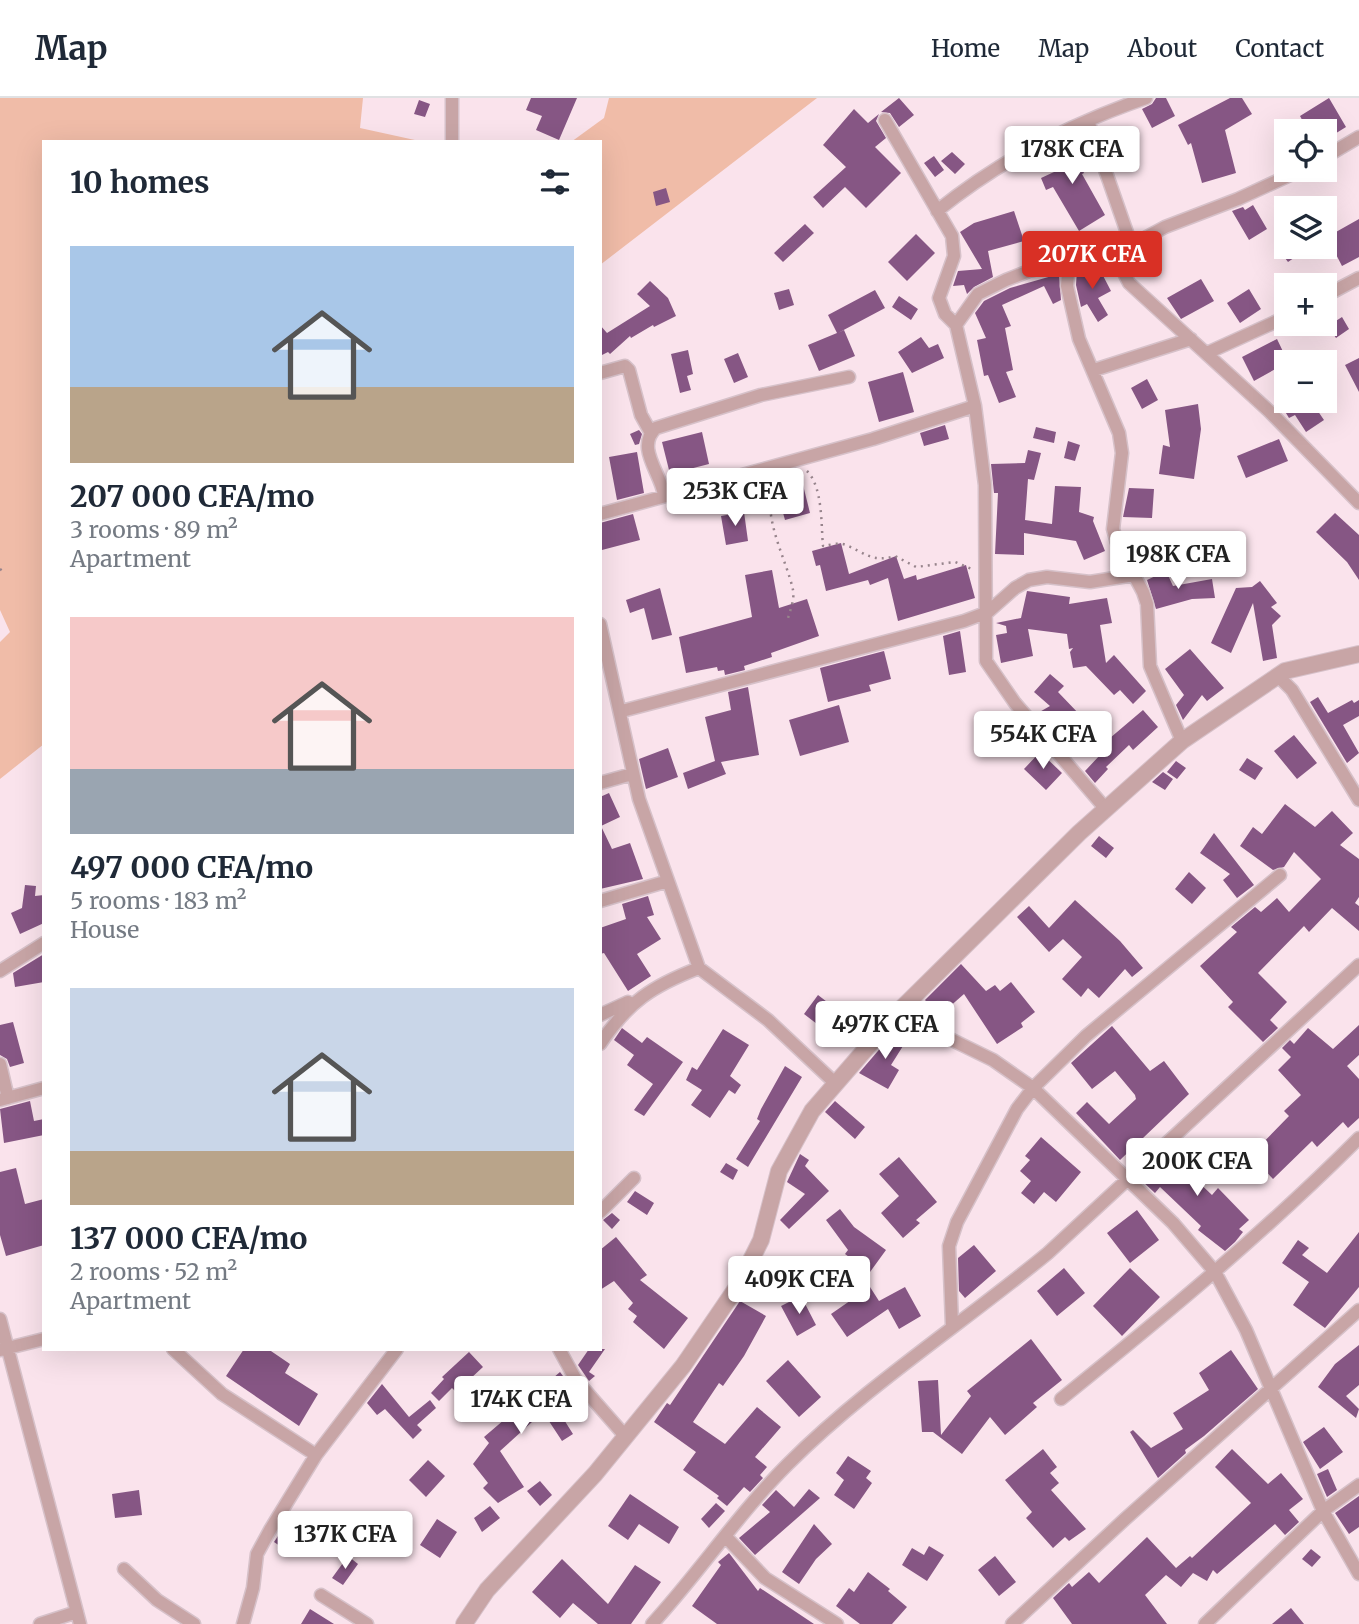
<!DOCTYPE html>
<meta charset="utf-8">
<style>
:root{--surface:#fff;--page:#f6f6f7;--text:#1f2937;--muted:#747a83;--line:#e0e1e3;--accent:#d93025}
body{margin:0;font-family:Merriweather,serif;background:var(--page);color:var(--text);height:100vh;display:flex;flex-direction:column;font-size:26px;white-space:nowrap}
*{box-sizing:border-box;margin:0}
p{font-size:23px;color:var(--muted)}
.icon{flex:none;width:38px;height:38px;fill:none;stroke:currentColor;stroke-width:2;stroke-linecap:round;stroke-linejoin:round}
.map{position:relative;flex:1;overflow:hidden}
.panel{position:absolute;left:42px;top:42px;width:560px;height:1211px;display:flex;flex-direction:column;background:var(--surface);border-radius:0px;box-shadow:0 7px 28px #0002}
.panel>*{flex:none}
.tools{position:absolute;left:1274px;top:21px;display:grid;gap:14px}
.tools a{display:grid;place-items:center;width:63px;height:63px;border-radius:0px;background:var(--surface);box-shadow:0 7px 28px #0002;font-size:35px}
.price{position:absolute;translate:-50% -60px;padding:0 16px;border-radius:7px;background:#fff;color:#222;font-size:23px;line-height:46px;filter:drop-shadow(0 2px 4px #0008)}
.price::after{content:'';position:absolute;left:50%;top:42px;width:21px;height:16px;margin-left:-10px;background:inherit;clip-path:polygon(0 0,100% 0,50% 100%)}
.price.selected{background:var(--accent);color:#fff}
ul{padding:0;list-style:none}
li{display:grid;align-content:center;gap:14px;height:371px;padding:0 28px}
li span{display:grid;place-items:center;height:217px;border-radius:0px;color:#555}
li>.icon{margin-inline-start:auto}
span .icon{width:126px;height:126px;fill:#fffc;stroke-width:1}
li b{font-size:30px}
h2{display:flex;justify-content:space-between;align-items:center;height:84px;padding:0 28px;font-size:30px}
header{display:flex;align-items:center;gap:42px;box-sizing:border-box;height:98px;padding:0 35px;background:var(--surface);border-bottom:2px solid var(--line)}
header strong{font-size:33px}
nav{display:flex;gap:38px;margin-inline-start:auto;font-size:24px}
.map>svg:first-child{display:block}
</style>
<header>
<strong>Map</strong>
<nav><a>Home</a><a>Map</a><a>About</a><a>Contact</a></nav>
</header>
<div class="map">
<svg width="1359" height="1526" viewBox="0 0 1359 1526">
<rect width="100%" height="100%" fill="#fae3ec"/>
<path fill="#f0bca8" d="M0,0H363L360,30L424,44H44V646L0,681V544L10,534L0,512Z
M609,0H817L600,167V44H571L604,20Z"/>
<path fill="#865684" d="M531,0H577L559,42L536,32L542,18L526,12Z
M899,0L914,17L899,29L890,15L881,14Z
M1156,0H1166L1175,18L1152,30L1142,11L1152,6Z
M1230,0H1242L1252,16L1225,32L1236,75L1202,85L1191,45L1188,47L1178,27Z
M1329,0L1346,29L1325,42V33H1308L1300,18Z
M419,2L430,6L425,19L414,16Z
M854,11L868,25L879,16L876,23L886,40L875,49L901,75L866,110L845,89L823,110L813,99L846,69L823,47Z
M1069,42L1084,75L1082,76L1105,117L1079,133L1053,89L1046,92L1041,80L1054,74L1044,54Z
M952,54L965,66L955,76L941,63Z
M934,58L944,72L935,79L924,65Z
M666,90L670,104L656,108L653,94Z
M1253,107L1267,131L1249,142L1232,113L1243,109L1245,112Z
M1014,113L1024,143L988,153L993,179L974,189L967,196L964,187L953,188L958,173L982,171L960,134L974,125Z
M1359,121V159L1342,168L1327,139Z
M805,126L814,135L783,164L774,155Z
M916,136L935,155L907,183L888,164Z
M1277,149H1310L1288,164Z
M1083,170L1087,177L1099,170L1111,193L1098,200L1108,217L1098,224L1087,206L1081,209L1076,187L1077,172Z
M1059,176L1061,202L1053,206L1044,188L1002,207L1011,228L1005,230L1013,272L1006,274L1016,299L999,305L988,277L984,278L977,242L986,240L975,215L984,203L1010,190Z
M1201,181L1214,203L1181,221L1167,200Z
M650,183L668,200L676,218L654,229L653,227L631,240L630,238L610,256L608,254L600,258V227L607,235L650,208L637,196Z
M789,191L794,207L779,212L774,195Z
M1249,191L1261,211L1240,225L1227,205Z
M875,192L885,210L838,235L844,232L855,258L819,273L808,247L837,235L828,217Z
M899,198L918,211L911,222L892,209Z
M1342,219L1349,231L1336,240L1328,228Z
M921,239L929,250L938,246L944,260L912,275L898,254Z
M1277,241L1288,264L1254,283L1242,259Z
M688,252L693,276L687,278L691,292L680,295L671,256Z
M738,255L748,279L734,285L724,261Z
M1359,260V294L1345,267Z
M903,274L914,314L879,324L868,284Z
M1147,281L1158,302L1142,311L1131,290Z
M1288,303H1311L1324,322L1306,334L1295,317L1289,320L1281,307Z
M1198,306L1201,331L1194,381L1159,376L1163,347L1170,349L1165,312Z
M945,327L949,341L924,348L920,335Z
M1036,329L1056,334L1054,345L1033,340Z
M639,332L642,336L639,346L635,347L630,336Z
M702,334L709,366L670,376L662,344Z
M1279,341L1288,363L1246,380L1237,358Z
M1068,343L1080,347L1075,363L1064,360Z
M1028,352L1041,355L1034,382L1028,381L1025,422L1052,426L1055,388L1081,389L1079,414L1094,419L1093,423L1105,453L1084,462L1076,443L1024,435V457L995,456L998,395H994L991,366L1025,365Z
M637,354L644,395L617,402L609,359Z
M803,387L810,415L785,422L777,393Z
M1129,390L1154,391L1152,420L1123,419Z
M744,414L748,443L726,447L721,418Z
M1335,415L1359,437V482L1347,464L1316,434Z
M633,416L640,442L602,452L600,425Z
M841,445L849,476L896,458L904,481L916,477L917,482L966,467L975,500L898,523L888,480L870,487L868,482L826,493L820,467L816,468L812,453Z
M772,472L779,510L807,501L819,538L771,555L772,559L744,568L745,572L725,577L724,572L718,573L717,569L686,575L679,539L752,519L745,477Z
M1166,473L1173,488L1212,481L1215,500L1192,501L1156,511L1147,482Z
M1260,483L1277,505L1271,509L1281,518L1272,527L1277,560L1263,563L1253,505L1231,555L1211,545L1236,490L1252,489Z
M660,490L672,537L652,542L644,510L630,515L626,502Z
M1027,493L1070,499L1069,506L1107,500L1112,525L1100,527L1106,565L1114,557L1146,593L1133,606L1120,592L1114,597L1086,568L1073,570L1070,554L1073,550L1069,551L1067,536L1028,531L1033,558L1001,565L996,537L1007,535L1006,528L996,525L1021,520Z
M960,533L966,574L949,577L943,538Z
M1190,551L1224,590L1207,603L1202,597L1183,622L1176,607L1184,597L1165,571Z
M884,553L891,581L869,587L871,593L828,604L820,570Z
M1050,576L1064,588L1058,594L1081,618L1070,629L1060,619L1045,627L1036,616L1050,608L1034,594Z
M748,589L759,657L721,664L726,676L688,691L683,675L715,663L705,619L731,612L728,594Z
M1318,599L1328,615L1352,602L1354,605L1359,602V618L1343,627L1359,655L1347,665L1310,604Z
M839,607L849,644L800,658L789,622Z
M1143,612L1158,629L1133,652L1129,647L1106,669L1108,671L1095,685L1085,673L1101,656L1091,645L1103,633L1110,640Z
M1294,637L1317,665L1297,681L1274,653Z
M668,650L678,679L646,691L639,661Z
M1040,654L1062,675L1046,692L1024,671Z
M1247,660L1263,670L1255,682L1239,672Z
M1176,663L1186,670L1177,681L1167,674Z
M1163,674L1173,681L1165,692L1152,684Z
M609,695L620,719L601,728L612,751L630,745L643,781L600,791V699Z
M1285,706L1315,729L1332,713L1353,735L1340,747L1359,761V799L1355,805L1359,808V833L1332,810L1309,834L1304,828L1258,875L1287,904L1270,922L1278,930L1263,944L1228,909L1233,904L1200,868L1237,834L1231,829L1255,809L1261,814L1277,800L1289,814L1321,781L1294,754L1284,769L1273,772L1240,748L1253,729L1262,736Z
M1214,735L1254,787L1237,800L1223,782L1230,776L1200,755Z
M1099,738L1114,750L1106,760L1091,748Z
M1189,774L1206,790L1192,806L1175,791Z
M25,787L36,788L35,798L44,797V825L20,836L11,815L22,810Z
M648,798L654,817L647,819L661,841L637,856L651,878L628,893L604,855L600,856V830L626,821L622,806Z
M1075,802L1120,843L1143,870L1132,879L1125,871L1099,900L1088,890L1081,899L1062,881L1082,859L1063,841L1049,854L1017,819L1029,808L1049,830Z
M44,856V884L15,889L13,875Z
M961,866L986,893L995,887L1000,893L1011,884L1035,914L1021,925L1023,929L997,946L964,896L939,918L925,902Z
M818,897L831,907L817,926L804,916Z
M13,924L24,965L10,969L7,961L0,957V927Z
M1359,927V957L1347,968L1359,981V1020L1348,1030L1343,1024L1317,1049L1312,1043L1273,1081L1251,1057L1289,1018L1284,1013L1301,997L1278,972L1291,959L1282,950L1290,942L1294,946L1308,930L1333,951Z
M1112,928L1150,973L1164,963L1189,996L1120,1062L1076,1015L1087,1004L1109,1026L1136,1001L1135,997L1115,973L1092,991L1071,965Z
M622,930L642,945L647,939L683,964L644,1018L634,1012L653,986L627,967L634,957L614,942Z
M723,931L749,947L730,978L741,987L735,996L729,992L710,1020L691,1007L702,992L686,982L692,969L697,972Z
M896,932L908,940L891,967L899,972L888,991L859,975Z
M785,968L802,979L748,1069L736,1061L760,1023L757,1021L761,1011Z
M30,1003L34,1023L44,1021V1037L4,1045L0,1011Z
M835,1003L865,1029L855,1041L825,1014Z
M1041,1039L1081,1074L1056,1104L1044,1094L1034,1106L1021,1095L1031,1083L1020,1073L1030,1062L1025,1058Z
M1180,1045L1202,1066L1191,1077L1212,1097L1218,1090L1249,1122L1239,1131L1243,1134L1235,1144L1225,1153L1198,1132L1201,1128L1160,1089L1155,1095L1141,1082Z
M800,1056L809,1062L805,1068L829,1093L789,1131L780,1122L805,1096L787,1084Z
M899,1059L937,1104L916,1122L920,1125L903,1140L881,1115L899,1098L879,1076Z
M726,1065L738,1072L733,1082L720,1074Z
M16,1070L25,1106L44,1101V1147L6,1158L0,1137V1074Z
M635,1093L654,1105L647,1117L627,1104Z
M840,1111L854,1129L886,1152L870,1174L845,1156L848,1152L826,1122Z
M1137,1112L1159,1142L1130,1165L1107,1135Z
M612,1115L620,1122L612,1131L603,1122Z
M1359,1134V1189L1325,1230L1293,1207L1309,1184L1282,1165L1298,1142L1309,1150L1302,1157L1327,1175Z
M616,1139L647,1177L640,1182L688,1220L664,1251L633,1224L637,1218L628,1211L633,1205L614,1183L600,1192V1152Z
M974,1147L996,1173L965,1200L959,1193L958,1160Z
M1064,1170L1085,1195L1057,1218L1037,1193Z
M1130,1170L1160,1199L1122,1238L1093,1208Z
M870,1189L879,1203L905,1189L921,1218L899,1231L888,1211L847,1239L831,1216Z
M801,1198L816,1227L797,1238L781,1208Z
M740,1203L766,1218L744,1258L723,1288L719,1285L693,1324L725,1346L757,1309L781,1329L755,1359L767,1369L760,1377L763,1380L750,1394L744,1389L727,1408L717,1400L719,1398L683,1372L696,1354L654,1324L667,1305L670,1307Z
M1031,1241L1062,1282L1033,1305L1037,1309L1005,1337L990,1319L962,1356L933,1334H922L918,1283L938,1282L941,1337L971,1298L967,1293Z
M1359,1247V1287L1346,1298L1359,1311L1356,1320L1318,1289L1335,1266Z
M244,1251H268L290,1266L285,1275L318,1296L299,1328L226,1278Z
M589,1251H605L589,1274L595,1278L589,1283L578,1267Z
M1231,1252L1258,1291L1204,1338L1185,1352L1186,1355L1158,1380L1130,1334L1133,1332L1151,1350L1183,1331L1173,1315L1209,1292L1199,1275Z
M469,1254L483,1269L456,1294L452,1290L439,1303L431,1295L444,1281L442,1279Z
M788,1262L821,1299L799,1319L766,1283Z
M560,1274L575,1294L556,1309L573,1336L562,1343L543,1314L500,1353L524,1389L498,1405L483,1390L488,1385L473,1366L489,1345L484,1339Z
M382,1286L409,1319L430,1302L436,1310L417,1327L422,1332L413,1341L385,1311L377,1317L367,1305Z
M1324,1329L1343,1354L1320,1371L1303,1344Z
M1043,1351L1057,1369L1050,1375L1059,1385L1051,1392L1086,1431L1069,1443L1065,1439L1053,1450L1026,1420L1032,1414L1005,1382Z
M1232,1351L1268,1386L1281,1375L1303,1401L1289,1412L1299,1424L1285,1437L1275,1426L1217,1476L1213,1472L1207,1483L1193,1475L1181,1489L1166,1477L1145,1497L1167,1526H1072L1053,1500L1069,1485L1072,1489L1089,1474L1099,1485L1147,1439L1176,1470L1190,1458L1192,1460L1251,1405L1215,1369Z
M848,1358L871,1373L866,1380L872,1385L854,1411L834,1397L844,1382L836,1375Z
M428,1362L445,1378L426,1399L409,1382Z
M1328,1371L1337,1392L1327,1399L1317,1376Z
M540,1383L552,1397L540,1408L527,1393Z
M809,1391L820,1400L755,1457L739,1440L770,1414L762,1407L776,1392L794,1409Z
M139,1392L142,1417L115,1420L112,1396Z
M630,1396L679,1429L669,1446L639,1426L628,1442L608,1428Z
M1359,1398V1429L1349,1436L1335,1415Z
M716,1405L725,1413L709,1430L701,1421Z
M490,1408L500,1420L482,1434L474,1420Z
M292,1417L310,1428L292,1456L274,1444Z
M437,1421L457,1434L440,1460L420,1447Z
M814,1426L832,1446L816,1461L799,1486L782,1474Z
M929,1448L944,1457L927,1483L902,1467L912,1450L924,1457Z
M1311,1451L1321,1459L1312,1469L1302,1461Z
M729,1455L758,1493L760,1490L814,1526H717L692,1508L721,1467L718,1464Z
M348,1458L358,1466L343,1487L332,1480Z
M995,1458L1016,1484L999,1498L978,1472Z
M562,1461L608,1506L635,1467L661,1484L631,1526H598L573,1505L560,1520L532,1494Z
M868,1474L890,1491L888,1493L907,1509L892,1526H860L836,1508L849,1490L854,1494Z
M1291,1510L1304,1526H1272Z
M310,1511L334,1526H301Z"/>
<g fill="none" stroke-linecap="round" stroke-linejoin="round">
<defs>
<path id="minor" d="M452,0V44
M885,22L952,138L954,158L939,200L945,216L956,227
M1088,23L1131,146
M1325,59L1359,39
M937,113C1000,62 1070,26 1146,0
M1119,154L1121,169L1129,185L1269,313L1359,405
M1069,164L1067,188L1079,241L1119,335L1122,355L1113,431L1117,445L1143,494L1147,506L1150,568L1182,643
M1325,198L1359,180
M1207,255L1286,219
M1094,272L1191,241
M600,275L625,268L629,272L641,317L651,335
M664,397C661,375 635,349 656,330L761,297L849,279
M600,416L873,341L975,308
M600,526L639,701L699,870L768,922L835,985
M1278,578L1292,592L1359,702
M622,613L964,523L988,514L1015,490L1029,482L1047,479L1090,484L1134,477
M600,685L632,676
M1105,710L1015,605L986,563L985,387L975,308L956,227L978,196L1006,182L1029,173L1119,154L1165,129L1238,101L1301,72
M600,803L668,783
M0,873L44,845
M897,915L993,962L1033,990L1173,1125L1215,1174L1246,1232L1323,1413L1359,1476
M600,917L628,904
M600,946C628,904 652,888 699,870
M0,966L8,1000
M0,1002L44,990
M600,1114L634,1080
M0,1221L80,1526
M952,1227L949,1148L957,1124L1017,1011L1033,990L1086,938L1280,777
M173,1251L222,1296L316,1357
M559,1251L576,1282L626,1339
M0,1252L44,1241
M1061,1301C1165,1217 1264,1135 1359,1040
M725,1438L765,1480L837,1526
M124,1471L157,1502L194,1526
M321,1497L367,1526
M40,1526L77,1514
M243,1526L253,1490L257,1456L270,1432L316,1357L397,1251
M652,1526C699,1475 738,1416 787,1367C866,1288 962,1226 1048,1155L1359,867
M1012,1526L1124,1422L1359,1212
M1205,1526L1323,1413L1359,1387"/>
<path id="tertiary" d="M464,1526L487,1492L595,1376L683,1268L739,1186L761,1142L779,1073L812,1013L897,915L1079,735L1182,643L1285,573L1359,556"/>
</defs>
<use href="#minor" stroke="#d6c1c9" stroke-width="15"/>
<use href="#tertiary" stroke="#d6c1c9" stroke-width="18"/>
<path stroke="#97848c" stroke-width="2.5" stroke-dasharray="2 5" stroke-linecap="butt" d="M807,373C823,389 821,427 823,448C830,447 839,444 846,447C865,455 873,465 895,458L916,469L955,464L972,471
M777,383C757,410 787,462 793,492C795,502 789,515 787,524
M0,471L4,474"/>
<use href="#minor" stroke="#c8a5a6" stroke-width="12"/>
<use href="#tertiary" stroke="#c8a5a6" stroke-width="16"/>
</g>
</svg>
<div class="tools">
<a><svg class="icon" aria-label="locate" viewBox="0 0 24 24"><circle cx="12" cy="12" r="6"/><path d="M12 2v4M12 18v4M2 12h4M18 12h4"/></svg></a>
<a><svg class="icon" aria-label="layers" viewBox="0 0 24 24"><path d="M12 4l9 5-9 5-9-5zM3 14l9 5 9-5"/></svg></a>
<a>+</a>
<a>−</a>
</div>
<b class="price" style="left:1072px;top:88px">178K CFA</b>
<b class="price selected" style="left:1092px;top:193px">207K CFA</b>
<b class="price" style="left:735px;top:430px">253K CFA</b>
<b class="price" style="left:1178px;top:493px">198K CFA</b>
<b class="price" style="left:1043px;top:673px">554K CFA</b>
<b class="price" style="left:885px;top:963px">497K CFA</b>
<b class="price" style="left:1197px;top:1100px">200K CFA</b>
<b class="price" style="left:799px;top:1218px">409K CFA</b>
<b class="price" style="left:521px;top:1338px">174K CFA</b>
<b class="price" style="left:345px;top:1473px">137K CFA</b>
<section class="panel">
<h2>10 homes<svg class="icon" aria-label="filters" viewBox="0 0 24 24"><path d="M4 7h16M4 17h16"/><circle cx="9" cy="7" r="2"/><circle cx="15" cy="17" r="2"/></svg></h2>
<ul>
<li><span style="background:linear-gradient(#a9c7e8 65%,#b9a48a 0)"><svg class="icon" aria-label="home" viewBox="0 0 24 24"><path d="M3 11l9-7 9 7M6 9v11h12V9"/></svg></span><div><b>207 000 CFA/mo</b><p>3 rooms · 89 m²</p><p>Apartment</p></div></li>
<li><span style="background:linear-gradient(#f6c9c9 70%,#9aa5b1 0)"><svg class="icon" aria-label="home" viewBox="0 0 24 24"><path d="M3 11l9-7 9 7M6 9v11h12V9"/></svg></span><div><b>497 000 CFA/mo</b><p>5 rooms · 183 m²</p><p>House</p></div></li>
<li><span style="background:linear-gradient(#c9d6e8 75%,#b9a48a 0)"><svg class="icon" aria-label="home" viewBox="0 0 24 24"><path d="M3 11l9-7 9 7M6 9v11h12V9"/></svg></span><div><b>137 000 CFA/mo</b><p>2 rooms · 52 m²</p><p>Apartment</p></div></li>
</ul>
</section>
</div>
